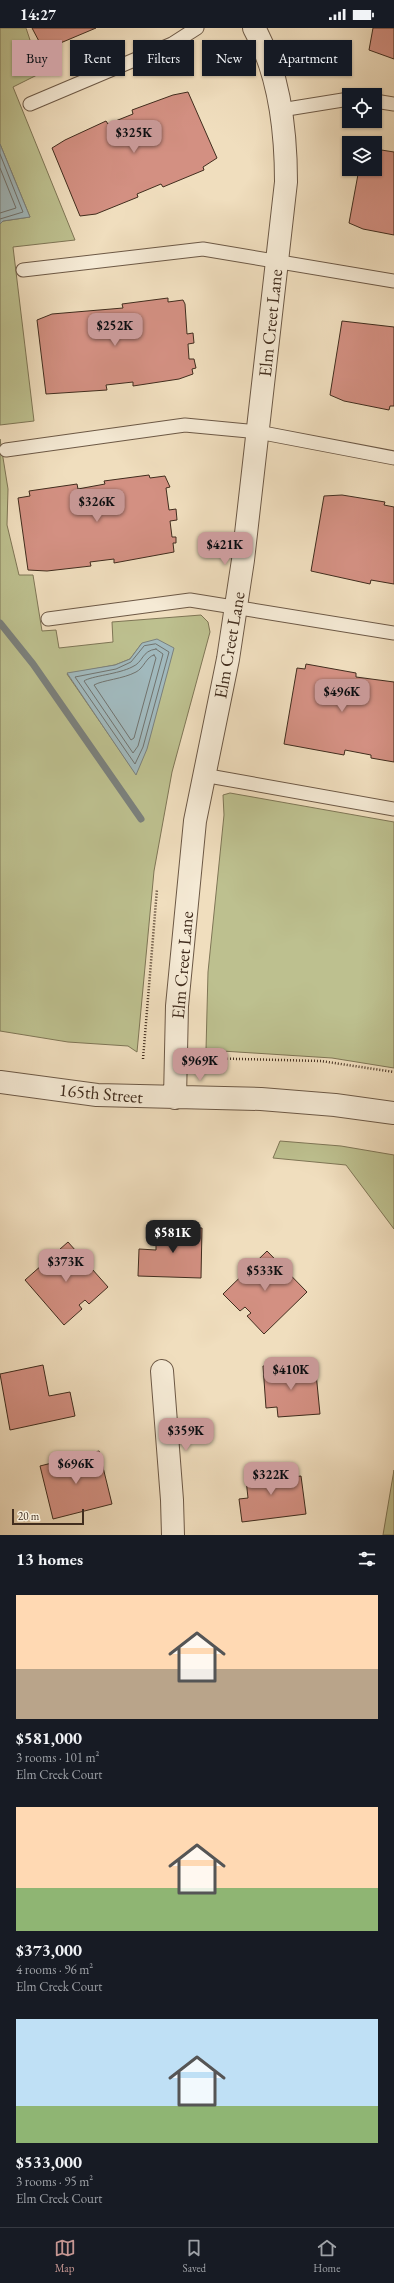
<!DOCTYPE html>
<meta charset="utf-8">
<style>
:root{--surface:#171b24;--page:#242831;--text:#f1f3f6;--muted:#9ea1a6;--line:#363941;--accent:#c59692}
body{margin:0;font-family:"EB Garamond",serif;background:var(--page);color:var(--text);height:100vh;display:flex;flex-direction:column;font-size:15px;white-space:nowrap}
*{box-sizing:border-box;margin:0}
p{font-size:13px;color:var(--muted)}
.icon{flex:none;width:22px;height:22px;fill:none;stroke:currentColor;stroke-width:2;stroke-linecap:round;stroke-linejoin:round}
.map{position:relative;height:1507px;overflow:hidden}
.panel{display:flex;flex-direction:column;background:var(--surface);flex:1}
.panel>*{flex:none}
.hud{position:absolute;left:12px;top:12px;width:370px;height:36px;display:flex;gap:8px}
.fabs{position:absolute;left:342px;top:60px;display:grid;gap:8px}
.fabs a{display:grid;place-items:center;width:40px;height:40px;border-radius:0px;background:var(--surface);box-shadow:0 1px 3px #0004;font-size:20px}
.scale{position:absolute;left:12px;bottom:10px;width:72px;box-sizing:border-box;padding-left:4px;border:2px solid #412d1e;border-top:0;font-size:11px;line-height:14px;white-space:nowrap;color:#412d1e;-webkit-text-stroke:3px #f5ead5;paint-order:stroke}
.price{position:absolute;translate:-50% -34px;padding:0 9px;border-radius:8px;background:var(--accent);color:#111;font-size:13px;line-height:26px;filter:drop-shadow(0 1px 2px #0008)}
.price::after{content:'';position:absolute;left:50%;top:24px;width:12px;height:9px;margin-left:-6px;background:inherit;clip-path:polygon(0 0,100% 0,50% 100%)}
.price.selected{background:#222;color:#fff}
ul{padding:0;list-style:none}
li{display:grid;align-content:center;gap:8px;height:212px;padding:0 16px}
li span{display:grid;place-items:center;height:124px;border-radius:0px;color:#555}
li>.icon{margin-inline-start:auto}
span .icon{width:72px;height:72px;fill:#fffc;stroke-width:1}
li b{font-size:17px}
h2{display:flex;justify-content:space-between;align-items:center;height:48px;padding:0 16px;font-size:17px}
.tag{padding:0 14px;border-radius:0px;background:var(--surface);box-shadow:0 1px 3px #0004;font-size:14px;line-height:36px}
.tag.selected{background:var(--accent);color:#111}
.status{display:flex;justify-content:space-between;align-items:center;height:28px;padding:0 20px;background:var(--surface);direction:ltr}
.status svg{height:11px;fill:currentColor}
.tab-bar{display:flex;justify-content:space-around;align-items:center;height:56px;border-top:1px solid var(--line);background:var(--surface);font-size:11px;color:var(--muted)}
.tab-bar a{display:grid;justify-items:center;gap:2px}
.tab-bar .selected{color:var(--accent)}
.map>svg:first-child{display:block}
</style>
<div class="status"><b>14:27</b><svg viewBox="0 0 49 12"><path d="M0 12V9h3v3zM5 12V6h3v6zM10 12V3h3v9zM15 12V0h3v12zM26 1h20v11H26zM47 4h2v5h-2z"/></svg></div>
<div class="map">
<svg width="394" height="1507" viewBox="0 0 394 1507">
<rect width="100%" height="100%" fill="#f0debe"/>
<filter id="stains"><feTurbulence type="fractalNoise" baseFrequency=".005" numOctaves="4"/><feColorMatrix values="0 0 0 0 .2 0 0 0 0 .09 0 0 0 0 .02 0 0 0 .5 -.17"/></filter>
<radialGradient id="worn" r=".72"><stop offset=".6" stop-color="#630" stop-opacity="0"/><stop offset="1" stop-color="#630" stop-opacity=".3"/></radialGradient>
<path fill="#bdc08f" stroke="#7f7656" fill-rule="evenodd" d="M0,0H26L41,45L13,59L75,212L13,219L34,393L0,397V196L3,193L30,189L0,116Z
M0,411L8,461L7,497L19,547H33L42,603L56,602L59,620L113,614L112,594L201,587L208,594L210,604L172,744L154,843L137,1024L128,1018L68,1014L0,1003ZM142,615L136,746L67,646L115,637L130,631Z
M230,765L394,794V1040L332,1030L206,1022L208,944L224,787L223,767Z
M280,1113L341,1118L394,1127V1201L346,1137L273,1130Z
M394,1442V1507H383Z"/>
<path fill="#a1b9bd" stroke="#7b817d" d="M0,116L30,189L3,193L0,196Z
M157,611L174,620L147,721L136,747L67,645L115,637L130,631L142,615Z"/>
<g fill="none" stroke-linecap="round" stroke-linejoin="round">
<path stroke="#71736e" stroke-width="1" d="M0,126L23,184L0,191
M0,140L16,180L0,185
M156,616L169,624L143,719L135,736L75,649L116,641L131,634L144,618Z
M156,621L163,626L138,718L133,725L84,653C91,648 119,646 132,639C144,634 141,623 156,621Z
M154,627L156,630L134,710L131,712L94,657C103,652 123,651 136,644C144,640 146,629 154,627Z"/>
<path stroke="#7b817d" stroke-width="7" d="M0,595L33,636L141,791"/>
</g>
<path fill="#d39082" stroke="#412d1e" d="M32,0H96L58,16L57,13L41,17Z
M373,0H394V31L369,22Z
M188,64L217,130L203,139L204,142L163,159L161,156L137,166L138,169L96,186L80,188L52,120L65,112L106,93L108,96L133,86L132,82L173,67Z
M375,121L394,124V207L363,201L349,195L359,141H375Z
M168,270V274L183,272L185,276L187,306L193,305L194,315L188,316L189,331H194L196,340L192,341L193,346L179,351L133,358V354L106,357L107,362L46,366L37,292L52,286L123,280L122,276Z
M342,293L394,299V378H390L389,382L344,373L330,367Z
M149,447L150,450L165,448L170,459L166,460L169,482L176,481L177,492L170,493L172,509H176V515H173L174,524L114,535V531L90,534L91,538L47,543L28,542L18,470L30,468L29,463L77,456L78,461L105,456L104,453Z
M342,467L385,474L384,477L394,479V556L371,552L370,556L311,543L324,468Z
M306,636L356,645V649L394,654V734L371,730V727L345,722L344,727L284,716L297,640L305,641Z
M156,1199L202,1200L201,1250L138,1248L139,1221L156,1222Z
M68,1214L108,1259L89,1276L85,1272L79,1277L82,1281L64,1297L25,1252Z
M267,1223L307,1264L264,1306L247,1288L251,1285L245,1279L240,1283L223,1266Z
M295,1336L296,1347L316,1345L320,1386L278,1389L277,1379L266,1380L263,1338Z
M43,1337L49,1368L70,1364L75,1388L10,1402L0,1346Z
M99,1423L112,1476L53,1491L40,1438Z
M274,1438L276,1451L301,1448L306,1486L242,1494L239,1471L248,1470L245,1442Z"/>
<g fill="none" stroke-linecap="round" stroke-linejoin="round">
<defs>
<path id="service" d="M375,73L394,76
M30,76L172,16L197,0
M281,82L349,71
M23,242L203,221L394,253
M6,422L185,397L258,404L394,430
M48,591L190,572L394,605
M203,747L394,781"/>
<path id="minor" d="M0,1054L97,1067L261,1071L335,1077L394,1085
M175,1070L177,978L195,793L228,631L243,532L286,154C286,102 280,46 254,0
M162,1343L172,1472L173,1507"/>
</defs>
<use href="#service" stroke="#6d5946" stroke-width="15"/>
<use href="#minor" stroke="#6d5946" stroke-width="24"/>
<path stroke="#412d1e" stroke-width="2.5" stroke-dasharray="1 2" stroke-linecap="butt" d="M200,1030L321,1033L394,1044
M143,1031L157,861"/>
<use href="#service" stroke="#f5ead5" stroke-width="13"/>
<use href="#minor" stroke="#f5ead5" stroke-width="22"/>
</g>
<g text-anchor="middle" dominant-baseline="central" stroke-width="3.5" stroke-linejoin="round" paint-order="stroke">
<g font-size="18" fill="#412d1e" stroke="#f5ead5">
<text transform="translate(270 295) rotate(-84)">Elm Creet Lane</text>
<text transform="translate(229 617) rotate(-80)">Elm Creet Lane</text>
<text transform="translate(182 937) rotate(-85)">Elm Creet Lane</text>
<text transform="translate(101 1065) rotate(5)">165th Street</text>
</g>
</g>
<rect width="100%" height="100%" filter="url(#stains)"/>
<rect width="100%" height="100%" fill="url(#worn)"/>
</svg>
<div class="fabs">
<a><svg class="icon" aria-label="locate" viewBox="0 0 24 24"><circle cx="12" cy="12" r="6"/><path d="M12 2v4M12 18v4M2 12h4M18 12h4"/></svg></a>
<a><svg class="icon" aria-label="layers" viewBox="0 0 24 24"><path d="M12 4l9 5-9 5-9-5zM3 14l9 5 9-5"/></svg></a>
</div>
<div class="scale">20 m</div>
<b class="price" style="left:134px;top:126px">$325K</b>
<b class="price" style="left:115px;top:319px">$252K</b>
<b class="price" style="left:97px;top:495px">$326K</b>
<b class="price" style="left:225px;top:538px">$421K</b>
<b class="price" style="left:342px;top:685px">$496K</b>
<b class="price" style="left:200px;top:1054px">$969K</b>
<b class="price selected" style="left:173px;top:1226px">$581K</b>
<b class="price" style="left:66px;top:1255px">$373K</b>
<b class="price" style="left:265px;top:1264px">$533K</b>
<b class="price" style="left:291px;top:1363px">$410K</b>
<b class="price" style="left:186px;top:1424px">$359K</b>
<b class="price" style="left:76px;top:1457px">$696K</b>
<b class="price" style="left:271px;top:1468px">$322K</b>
<div class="hud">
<a class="tag selected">Buy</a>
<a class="tag">Rent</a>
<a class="tag">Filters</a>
<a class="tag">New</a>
<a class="tag">Apartment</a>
</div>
</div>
<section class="panel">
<h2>13 homes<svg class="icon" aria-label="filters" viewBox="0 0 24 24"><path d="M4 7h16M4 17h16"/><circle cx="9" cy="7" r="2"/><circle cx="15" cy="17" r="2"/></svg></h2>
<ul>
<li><span style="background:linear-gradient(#ffd9b3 60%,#b9a48a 0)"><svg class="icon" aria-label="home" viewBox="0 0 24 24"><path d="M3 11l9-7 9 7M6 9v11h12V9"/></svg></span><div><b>$581,000</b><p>3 rooms · 101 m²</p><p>Elm Creek Court</p></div></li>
<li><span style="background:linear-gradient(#ffd9b3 65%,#8fb573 0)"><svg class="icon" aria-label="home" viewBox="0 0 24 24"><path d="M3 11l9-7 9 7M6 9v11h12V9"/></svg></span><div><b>$373,000</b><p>4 rooms · 96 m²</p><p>Elm Creek Court</p></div></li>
<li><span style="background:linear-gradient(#bfe0f5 70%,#8fb573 0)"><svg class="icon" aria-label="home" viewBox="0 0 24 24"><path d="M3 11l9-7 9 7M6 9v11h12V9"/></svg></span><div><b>$533,000</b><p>3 rooms · 95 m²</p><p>Elm Creek Court</p></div></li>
</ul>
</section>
<nav class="tab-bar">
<a class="selected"><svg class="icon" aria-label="map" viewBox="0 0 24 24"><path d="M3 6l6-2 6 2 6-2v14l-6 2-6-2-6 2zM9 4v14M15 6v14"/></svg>Map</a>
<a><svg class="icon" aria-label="saved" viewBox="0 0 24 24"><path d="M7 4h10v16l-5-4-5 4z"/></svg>Saved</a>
<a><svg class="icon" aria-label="home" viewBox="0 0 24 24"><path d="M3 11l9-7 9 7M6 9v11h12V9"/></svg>Home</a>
</nav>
